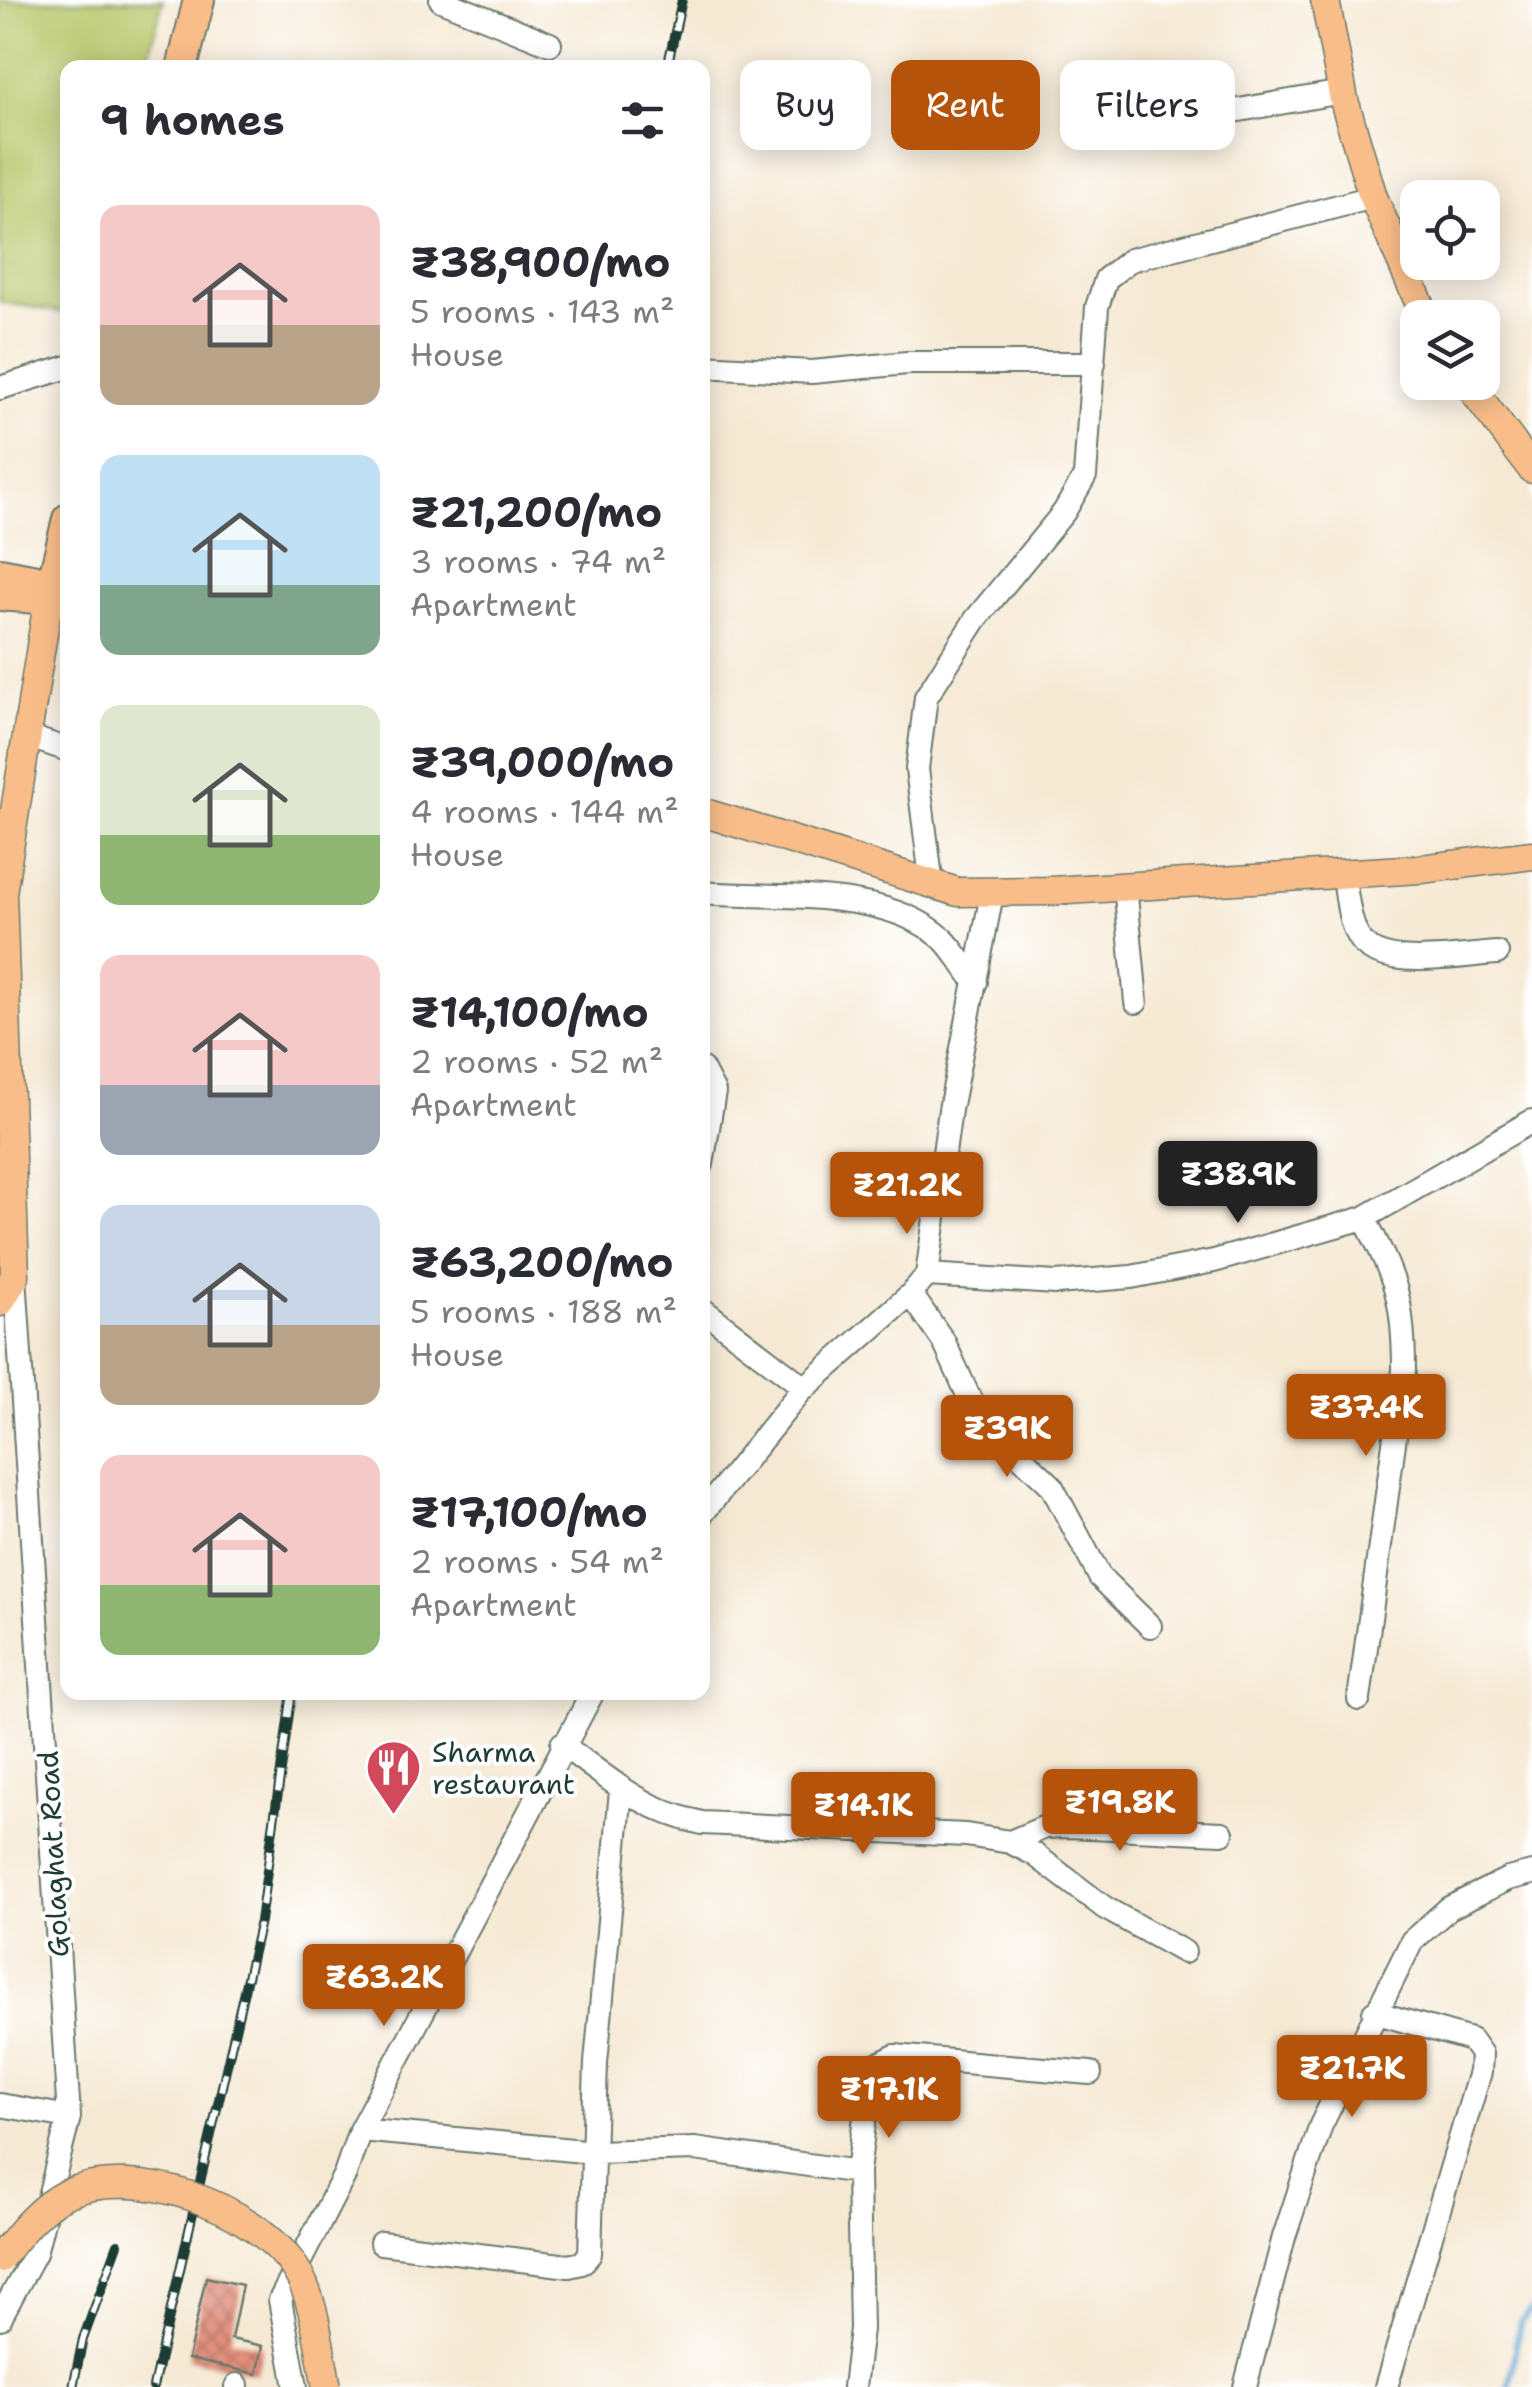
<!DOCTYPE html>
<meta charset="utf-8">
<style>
:root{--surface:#fff;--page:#f7f7f7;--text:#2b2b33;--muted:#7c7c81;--accent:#b45309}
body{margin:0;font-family:"Shantell Sans",sans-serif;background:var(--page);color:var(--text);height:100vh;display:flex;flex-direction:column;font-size:38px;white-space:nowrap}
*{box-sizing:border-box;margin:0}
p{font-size:32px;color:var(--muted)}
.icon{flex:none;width:55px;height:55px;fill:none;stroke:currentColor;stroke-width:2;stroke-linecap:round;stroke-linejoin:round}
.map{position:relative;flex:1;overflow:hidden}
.drawer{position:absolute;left:60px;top:60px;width:650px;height:1640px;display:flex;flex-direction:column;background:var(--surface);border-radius:20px;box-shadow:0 5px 25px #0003}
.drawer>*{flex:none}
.banner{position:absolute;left:740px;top:60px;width:640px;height:90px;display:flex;gap:20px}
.tools{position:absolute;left:1400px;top:180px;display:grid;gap:20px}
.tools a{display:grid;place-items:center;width:100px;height:100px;border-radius:20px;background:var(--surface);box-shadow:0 5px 25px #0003;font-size:50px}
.price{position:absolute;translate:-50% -85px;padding:0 22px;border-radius:10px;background:var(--accent);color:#fff;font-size:32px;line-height:65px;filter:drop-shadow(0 2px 5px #0008)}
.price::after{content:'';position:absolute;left:50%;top:60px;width:30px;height:22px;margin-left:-15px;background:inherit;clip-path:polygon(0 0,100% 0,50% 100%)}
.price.current{background:#222;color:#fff}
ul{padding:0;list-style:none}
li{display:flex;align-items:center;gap:30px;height:250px;padding:0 40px}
li span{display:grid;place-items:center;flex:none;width:280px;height:200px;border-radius:20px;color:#555}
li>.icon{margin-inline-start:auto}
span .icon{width:120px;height:120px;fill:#fffc;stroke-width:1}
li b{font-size:42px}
h2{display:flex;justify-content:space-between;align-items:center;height:120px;padding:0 40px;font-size:42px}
.chip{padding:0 35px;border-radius:20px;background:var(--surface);box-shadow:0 5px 25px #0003;font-size:35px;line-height:90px}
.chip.current{background:var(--accent);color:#fff}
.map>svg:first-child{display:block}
</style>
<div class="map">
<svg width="1532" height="2387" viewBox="0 0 1532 2387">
<defs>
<pattern id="building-cross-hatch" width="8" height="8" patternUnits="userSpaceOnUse" patternTransform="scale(2.5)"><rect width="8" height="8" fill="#e3907d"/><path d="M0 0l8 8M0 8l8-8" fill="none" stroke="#b77767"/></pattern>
</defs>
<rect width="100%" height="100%" fill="#fff"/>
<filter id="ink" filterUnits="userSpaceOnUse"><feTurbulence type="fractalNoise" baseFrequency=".01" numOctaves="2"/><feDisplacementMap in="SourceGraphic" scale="20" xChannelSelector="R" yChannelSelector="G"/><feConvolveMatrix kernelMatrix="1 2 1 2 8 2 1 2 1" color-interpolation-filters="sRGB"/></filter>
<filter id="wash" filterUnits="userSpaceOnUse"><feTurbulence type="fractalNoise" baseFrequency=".0048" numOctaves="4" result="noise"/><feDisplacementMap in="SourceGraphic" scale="40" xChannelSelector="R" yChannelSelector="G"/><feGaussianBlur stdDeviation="2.25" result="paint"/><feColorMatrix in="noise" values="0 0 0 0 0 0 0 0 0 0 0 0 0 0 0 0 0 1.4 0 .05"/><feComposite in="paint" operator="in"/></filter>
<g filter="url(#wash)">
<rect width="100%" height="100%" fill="#f6e9d4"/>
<path fill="#b7c669" stroke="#6b824e" stroke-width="2.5" d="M0,0H163L146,67L68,68L67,313L0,302Z"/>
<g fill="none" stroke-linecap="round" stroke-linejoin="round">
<path stroke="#5fa7d6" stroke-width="6" d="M1509,2387L1520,2322L1532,2309"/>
</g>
<g id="blocks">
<path fill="url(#building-cross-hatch)" d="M206,2277L242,2285L231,2339L263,2346L257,2374L188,2359Z"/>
</g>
</g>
<g filter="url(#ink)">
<use href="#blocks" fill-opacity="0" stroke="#6a796c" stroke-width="2.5"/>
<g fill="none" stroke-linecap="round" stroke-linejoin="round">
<defs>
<path id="minor" d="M441,0L550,44
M1159,124L1342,92
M702,366L812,372L907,363H1094
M0,388L68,367
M27,736L68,750
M1343,874C1347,893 1348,918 1357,935C1376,973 1460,955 1497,953
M1125,885L1136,1002
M932,886L917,769L926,697L976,619L1064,512L1085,476L1097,307L1106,279L1130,260L1373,197
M702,893C775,899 886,887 943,939C955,951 965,968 976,982
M702,1069L714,1092L702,1164
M927,1275L1056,1283L1131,1277L1214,1261L1364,1218L1532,1121
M911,1294L944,1342L977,1415L1051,1485L1100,1577L1150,1626
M702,1309L805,1388
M702,1514L800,1392L911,1294L927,1275L950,1110L992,894
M1359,1699L1404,1370C1404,1302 1396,1277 1364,1218
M562,1744C608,1779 645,1811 702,1823L966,1835L1010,1842L1034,1854L1105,1908L1184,1952
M1010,1842L1045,1827L1069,1826L1222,1833
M1374,2012L1471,2040L1481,2054L1480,2072L1386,2387
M0,2105L69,2117
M360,2130L594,2152L695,2149L858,2172
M381,2243L569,2266L582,2263L590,2254L596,2063L621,1790
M0,2318L35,2253L69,2117L15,1276
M236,2387L237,2385
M296,2387L280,2300L345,2174L360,2130L593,1692
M854,2387L861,2329L858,2172L871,2068L895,2056L1090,2073
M1245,2387L1284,2237L1321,2125L1412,1941L1449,1908L1508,1879L1532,1873"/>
<path id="major" d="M1325,0L1344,100L1373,197L1426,318
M1467,382L1532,469
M702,812L958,892L1050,891L1421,869L1532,855
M0,1302L15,1276L2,893L48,602"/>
<path id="highway" d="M182,68L199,0
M0,573L52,583L66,596
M0,595L61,600
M48,602L68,519"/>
</defs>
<use href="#minor" stroke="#6a796c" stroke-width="26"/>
<use href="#major" stroke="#6a796c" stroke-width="31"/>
<use href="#highway" stroke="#6a796c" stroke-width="34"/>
<use href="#minor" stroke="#fff" stroke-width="22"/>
<use href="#major" stroke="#f9bd89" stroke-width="28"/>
<use href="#highway" stroke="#f9bd89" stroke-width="30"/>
<defs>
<path id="rail" d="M667,68L682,0
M73,2387L83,2339L118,2244
M153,2387L260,1921L292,1692"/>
</defs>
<use href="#rail" stroke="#1f3d34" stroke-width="10"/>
<use href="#rail" stroke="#fff" stroke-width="6" stroke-dasharray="19" stroke-linecap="butt"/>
<defs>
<path id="major-bridge" d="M0,2258C18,2235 39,2207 66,2194C135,2163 254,2206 295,2268C316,2301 319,2349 327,2387"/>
</defs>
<use href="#major-bridge" stroke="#6a796c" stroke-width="31" stroke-linecap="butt"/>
<use href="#major-bridge" stroke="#f9bd89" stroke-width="28"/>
</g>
</g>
<defs>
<symbol id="restaurant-pin" viewBox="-11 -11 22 30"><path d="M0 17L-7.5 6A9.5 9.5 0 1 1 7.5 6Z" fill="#d1495b" stroke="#fff"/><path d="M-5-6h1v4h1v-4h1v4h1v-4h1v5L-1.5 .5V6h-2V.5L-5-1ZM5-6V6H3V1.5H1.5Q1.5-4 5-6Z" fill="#fff"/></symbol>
</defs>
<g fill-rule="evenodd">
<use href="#restaurant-pin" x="362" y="1736" width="63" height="86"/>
</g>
<g text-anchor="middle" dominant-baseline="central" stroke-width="8" stroke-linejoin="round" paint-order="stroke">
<g font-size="28" fill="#1f3d34" stroke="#fff" text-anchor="start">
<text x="432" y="1752">Sharma<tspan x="432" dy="32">restaurant</tspan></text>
</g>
<g font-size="28" fill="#1f3d34" stroke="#fff">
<text transform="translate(53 1854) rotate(-93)">Golaghat Road</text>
</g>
</g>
</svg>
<div class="tools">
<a><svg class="icon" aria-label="locate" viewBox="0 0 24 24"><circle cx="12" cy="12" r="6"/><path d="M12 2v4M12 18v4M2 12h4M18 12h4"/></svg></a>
<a><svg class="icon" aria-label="layers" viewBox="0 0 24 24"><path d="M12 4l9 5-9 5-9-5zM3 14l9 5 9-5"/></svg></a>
</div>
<b class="price current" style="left:1238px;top:1226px">₹38.9K</b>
<b class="price" style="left:907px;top:1237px">₹21.2K</b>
<b class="price" style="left:1366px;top:1459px">₹37.4K</b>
<b class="price" style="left:1007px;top:1480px">₹39K</b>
<b class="price" style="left:1120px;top:1854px">₹19.8K</b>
<b class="price" style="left:863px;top:1857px">₹14.1K</b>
<b class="price" style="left:384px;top:2029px">₹63.2K</b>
<b class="price" style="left:1352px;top:2120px">₹21.7K</b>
<b class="price" style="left:889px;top:2141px">₹17.1K</b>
<div class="banner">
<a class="chip">Buy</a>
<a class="chip current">Rent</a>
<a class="chip">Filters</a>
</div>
<section class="drawer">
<h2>9 homes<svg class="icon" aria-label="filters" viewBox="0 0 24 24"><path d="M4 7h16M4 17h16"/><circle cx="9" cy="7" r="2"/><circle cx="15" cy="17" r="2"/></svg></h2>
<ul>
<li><span style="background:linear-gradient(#f6c9c9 60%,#b9a48a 0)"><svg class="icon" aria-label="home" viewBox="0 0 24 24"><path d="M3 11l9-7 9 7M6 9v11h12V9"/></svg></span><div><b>₹38,900/mo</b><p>5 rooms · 143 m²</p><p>House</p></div></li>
<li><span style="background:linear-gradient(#bfe0f5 65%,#7fa58c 0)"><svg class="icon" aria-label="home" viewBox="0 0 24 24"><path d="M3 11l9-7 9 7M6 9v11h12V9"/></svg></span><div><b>₹21,200/mo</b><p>3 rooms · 74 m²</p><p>Apartment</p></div></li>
<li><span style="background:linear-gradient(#dfe7d0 65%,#8fb573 0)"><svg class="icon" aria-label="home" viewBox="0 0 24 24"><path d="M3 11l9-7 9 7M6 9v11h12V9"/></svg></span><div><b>₹39,000/mo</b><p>4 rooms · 144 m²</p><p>House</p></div></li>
<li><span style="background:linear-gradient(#f6c9c9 65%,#9aa5b1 0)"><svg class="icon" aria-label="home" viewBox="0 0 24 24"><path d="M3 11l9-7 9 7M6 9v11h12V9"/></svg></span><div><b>₹14,100/mo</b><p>2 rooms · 52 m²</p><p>Apartment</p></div></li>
<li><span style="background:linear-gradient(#c9d6e8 60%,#b9a48a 0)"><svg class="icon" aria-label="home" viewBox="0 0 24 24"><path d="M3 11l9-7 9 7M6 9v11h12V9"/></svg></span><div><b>₹63,200/mo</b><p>5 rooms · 188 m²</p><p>House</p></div></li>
<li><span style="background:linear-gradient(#f6c9c9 65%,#8fb573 0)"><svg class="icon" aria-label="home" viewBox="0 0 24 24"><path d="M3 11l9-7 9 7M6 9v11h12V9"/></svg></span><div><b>₹17,100/mo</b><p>2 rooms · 54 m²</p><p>Apartment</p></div></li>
</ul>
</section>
</div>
